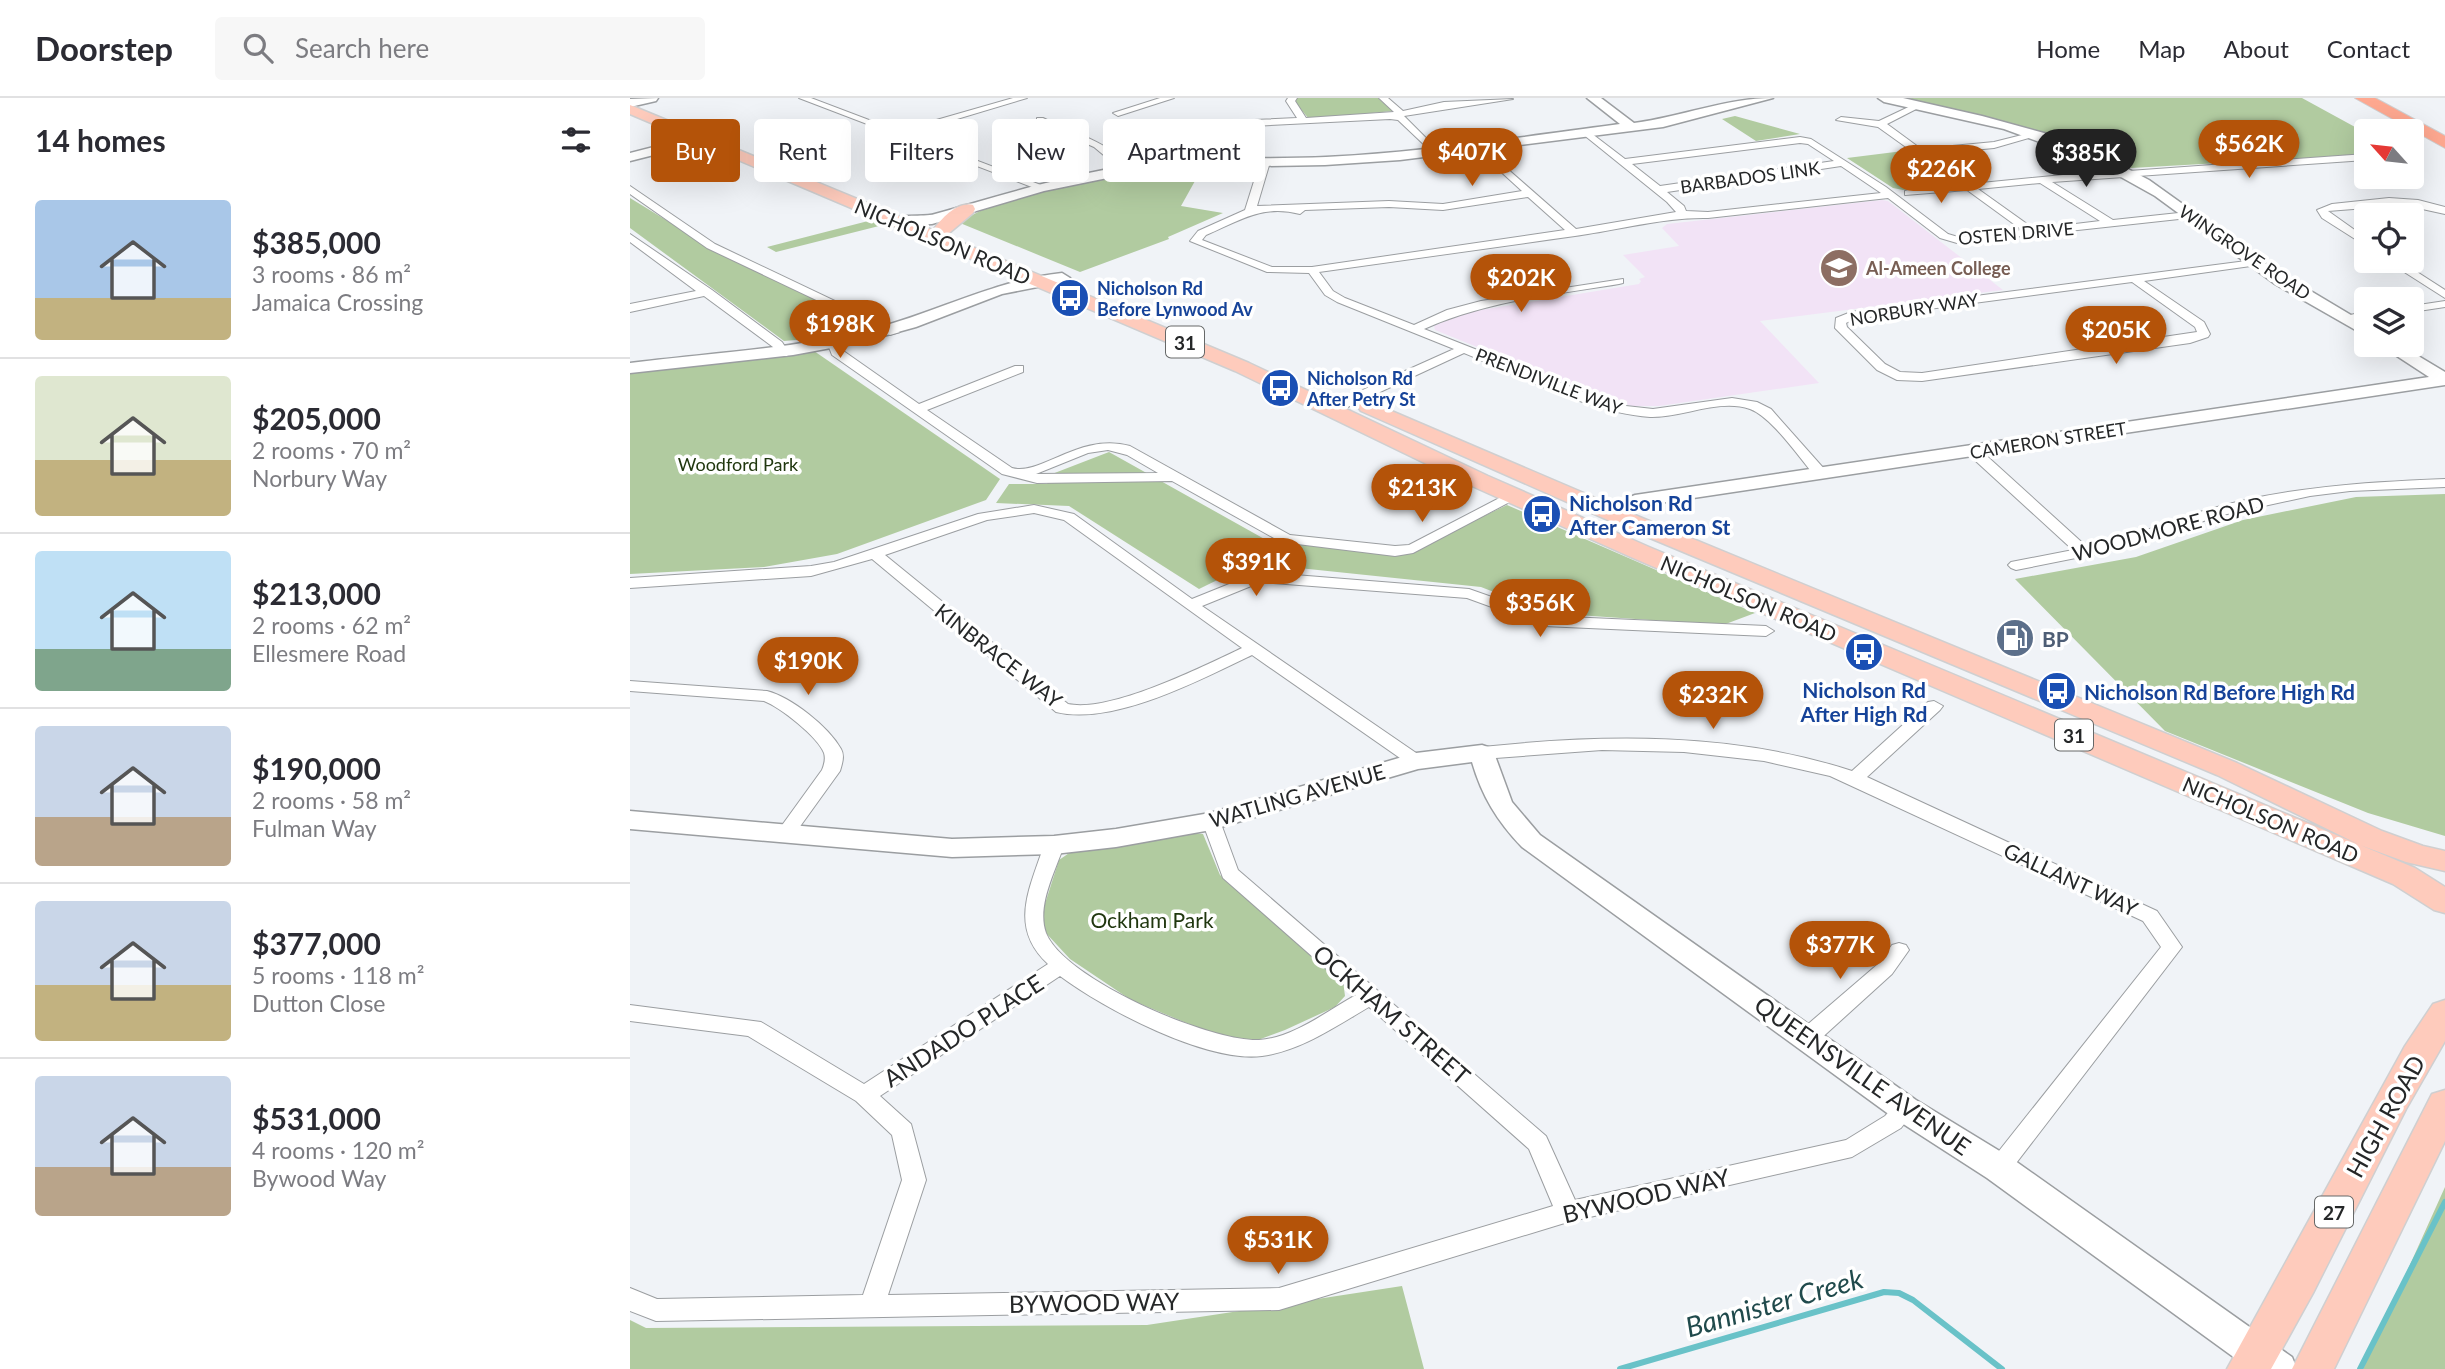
<!DOCTYPE html>
<meta charset="utf-8">
<style>
:root{--surface:#fff;--page:#f7f7f7;--text:#2b2b33;--muted:#7c7c81;--line:#e1e1e2;--accent:#b45309}
body{margin:0;font-family:Lato,sans-serif;background:var(--page);color:var(--text);height:100vh;display:flex;flex-direction:column;font-size:26px;white-space:nowrap}
*{box-sizing:border-box;margin:0}
p{font-size:23px;color:var(--muted)}
.icon{flex:none;width:38px;height:38px;fill:none;stroke:currentColor;stroke-width:2;stroke-linecap:round;stroke-linejoin:round}
.map{position:relative;flex:1;overflow:hidden}
.details{display:flex;flex-direction:column;background:var(--surface);width:630px}
.details>*{flex:none}
.guide{position:absolute;left:21px;top:21px;width:665px;height:63px;display:flex;gap:14px}
.needle{width:46px;rotate:297deg}
.controls{position:absolute;left:1724px;top:21px;display:grid;gap:14px}
.controls a{display:grid;place-items:center;width:70px;height:70px;border-radius:7px;background:var(--surface);box-shadow:0 7px 28px #0002;font-size:35px}
.price{position:absolute;translate:-50% -60px;padding:0 16px;border-radius:24px;background:var(--accent);color:#fff;font-size:23px;line-height:46px;filter:drop-shadow(0 2px 4px #0008)}
.price::after{content:'';position:absolute;left:50%;top:42px;width:21px;height:16px;margin-left:-10px;background:inherit;clip-path:polygon(0 0,100% 0,50% 100%)}
.price.selected{background:#222;color:#fff}
ul{padding:0;list-style:none}
li{display:flex;align-items:center;gap:21px;height:175px;padding:0 35px}
li+li{border-top:2px solid var(--line)}
li span{display:grid;place-items:center;flex:none;width:196px;height:140px;border-radius:7px;color:#555}
li>.icon{margin-inline-start:auto}
span .icon{width:84px;height:84px;fill:#fffc;stroke-width:1}
li b{font-size:30px}
h2{display:flex;justify-content:space-between;align-items:center;height:84px;padding:0 35px;font-size:30px}
.pill{padding:0 24px;border-radius:7px;background:var(--surface);box-shadow:0 7px 28px #0002;font-size:24px;line-height:63px}
.pill.selected{background:var(--accent);color:#fff}
header{display:flex;align-items:center;gap:42px;box-sizing:border-box;height:98px;padding:0 35px;background:var(--surface);border-bottom:2px solid var(--line)}
header strong{font-size:33px}
nav{display:flex;gap:38px;margin-inline-start:auto;font-size:24px}
.search{width:490px;height:63px;background:var(--page);display:flex;align-items:center;gap:18px;box-sizing:border-box;padding:0 24px;border-radius:7px;color:var(--muted);font-size:26px}
main{display:flex;flex:1;min-height:0}
.map>svg:first-child{display:block}
</style>
<header>
<strong>Doorstep</strong>
<div class="search"><svg class="icon" aria-label="search" viewBox="0 0 24 24"><circle cx="10" cy="10" r="6"/><path d="M15 15l6 6"/></svg>Search here</div>
<nav><a>Home</a><a>Map</a><a>About</a><a>Contact</a></nav>
</header>
<main>
<section class="details">
<h2>14 homes<svg class="icon" aria-label="filters" viewBox="0 0 24 24"><path d="M4 7h16M4 17h16"/><circle cx="9" cy="7" r="2"/><circle cx="15" cy="17" r="2"/></svg></h2>
<ul>
<li><span style="background:linear-gradient(#a9c7e8 70%,#c2b280 0)"><svg class="icon" aria-label="home" viewBox="0 0 24 24"><path d="M3 11l9-7 9 7M6 9v11h12V9"/></svg></span><div><b>$385,000</b><p>3 rooms · 86 m²</p><p>Jamaica Crossing</p></div></li>
<li><span style="background:linear-gradient(#dfe7d0 60%,#c2b280 0)"><svg class="icon" aria-label="home" viewBox="0 0 24 24"><path d="M3 11l9-7 9 7M6 9v11h12V9"/></svg></span><div><b>$205,000</b><p>2 rooms · 70 m²</p><p>Norbury Way</p></div></li>
<li><span style="background:linear-gradient(#bfe0f5 70%,#7fa58c 0)"><svg class="icon" aria-label="home" viewBox="0 0 24 24"><path d="M3 11l9-7 9 7M6 9v11h12V9"/></svg></span><div><b>$213,000</b><p>2 rooms · 62 m²</p><p>Ellesmere Road</p></div></li>
<li><span style="background:linear-gradient(#c9d6e8 65%,#b9a48a 0)"><svg class="icon" aria-label="home" viewBox="0 0 24 24"><path d="M3 11l9-7 9 7M6 9v11h12V9"/></svg></span><div><b>$190,000</b><p>2 rooms · 58 m²</p><p>Fulman Way</p></div></li>
<li><span style="background:linear-gradient(#c9d6e8 60%,#c2b280 0)"><svg class="icon" aria-label="home" viewBox="0 0 24 24"><path d="M3 11l9-7 9 7M6 9v11h12V9"/></svg></span><div><b>$377,000</b><p>5 rooms · 118 m²</p><p>Dutton Close</p></div></li>
<li><span style="background:linear-gradient(#c9d6e8 65%,#b9a48a 0)"><svg class="icon" aria-label="home" viewBox="0 0 24 24"><path d="M3 11l9-7 9 7M6 9v11h12V9"/></svg></span><div><b>$531,000</b><p>4 rooms · 120 m²</p><p>Bywood Way</p></div></li>
</ul>
</section>
<div class="map">
<svg width="1815" height="1271" viewBox="0 0 1815 1271">
<rect width="100%" height="100%" fill="#f0f3f7"/>
<path fill="#f2e3f6" d="M1252,102L1258,103L1373,192L1130,223L1189,285L1029,308H1002L976,301L805,232L804,228L833,215L1009,186L1011,183L1009,181L1015,179L993,157L1049,148L1032,130L1037,126Z"/>
<path fill="#b1cba0" d="M666,0H748L763,13L679,21L663,2Z
M1278,0H1672L1736,35V57L1501,70L1420,36Z
M1105,18L1170,36L1126,43L1092,21Z
M1281,52L1324,84L1320,87L1273,92L1263,90L1217,60Z
M570,74L551,108L593,115L538,139L539,141L450,174L330,125C354,107 382,103 410,95C435,88 463,77 489,77C516,77 543,76 570,74Z
M0,100L95,158L241,225L189,240L154,243L0,130Z
M242,122L253,127L146,154L137,149Z
M184,253L370,381L356,402L207,456L134,469L0,476V275Z
M479,354L638,443L772,457L877,407L1125,515L1093,527L918,515L851,489L622,465L569,491L439,408L366,405L379,386H417L422,376Z
M1815,396V738L1738,715L1535,633L1385,481L1506,459L1613,422L1726,399Z
M553,734L573,736L590,777L713,883L715,898L705,909L655,932L628,942L600,943L501,902L440,861L415,834L412,815L429,762L445,751Z
M1815,1089V1271H1733Z
M772,1188L794,1271H0V1222L16,1230L517,1227Z"/>
<g fill="none" stroke-linecap="round" stroke-linejoin="round">
<path stroke="#69c2c8" stroke-width="6" d="M990,1271L1254,1194L1269,1195L1283,1202L1372,1271
M1730,1271L1815,1104"/>
<defs>
<path id="street" d="M169,0H181L268,33L383,0H397L277,36L416,89L407,91Z
M530,0H544L488,18L483,15Z
M658,0H667L665,3L676,20L764,14L749,0H758L773,13L814,4L883,1L774,18L808,52V56L805,57L768,22L760,21L603,29L599,32L605,42L600,65L592,67L595,42L591,29L601,23L667,20L656,3Z
M1287,5L1294,7L1257,26L1291,51L1364,44L1404,34L1409,37L1364,50L1299,56L1341,86L1495,71L1499,73L1736,56V62L1422,84L1483,122L1558,114L1563,117L1558,120L1327,145L1310,140L1258,100L1078,120C1034,119 989,132 945,138C860,150 775,162 689,174L703,193L715,200L784,227L817,212L851,203L993,181V185L989,186C923,197 855,203 794,231L987,307L1023,311L1102,300L1127,304L1141,311L1196,373V379H1186C1170,361 1142,319 1120,311C1089,300 1052,320 1020,319C960,315 890,278 834,255L707,314H697V308L824,251L707,204L695,197L679,175L637,174L560,143L568,133L615,112L630,64L635,61L640,64L627,108L759,103L813,106L892,93L846,51L844,49L849,46L946,131L1046,114L1037,104L954,37V33L957,32L995,61L1170,39L1181,41L1256,89L1318,136L1328,139L1392,132L1337,92L1275,97V93L1279,92L1329,87L1248,29L1206,22L1211,19L1249,23ZM1170,45L1178,46L1204,63L1030,88L1002,66ZM1211,68L1251,95L1078,114L1056,113L1054,108L1037,94ZM1410,85L1470,123L1404,131L1348,91ZM898,99L935,132L682,169H642L572,142L576,137C609,123 632,106 670,116L675,112L759,109L813,112Z
M407,20H413C445,36 479,43 502,72L494,74L464,49L407,24Z
M0,88L85,146L270,234L260,237L77,150L0,96Z
M1759,100L1788,102L1815,109V116L1774,107L1698,113L1736,140V148L1692,120L1687,112L1702,106Z
M0,136L82,192L152,244L159,255L157,258H149L143,249L74,198L0,214V206L66,193L0,144Z
M1624,162L1628,163V167L1514,183L1574,224L1580,236L1578,239L1560,245L1292,283L1267,282L1247,272L1205,230L1206,220L1221,214ZM1502,184L1565,229L1567,234L1292,275L1270,274L1255,266L1217,229L1216,225L1224,221Z
M1757,163H1770L1815,192V200Z
M1815,203V209L1782,214V208Z
M1736,213V221L1715,224L1709,220Z
M203,240L207,241L212,252L289,306L385,268H393V274L297,312L382,370C411,378 450,334 500,348L660,437L765,448L779,447L879,395H889L891,398L783,455L765,458L651,444L542,383L407,385L372,376L202,257L197,244ZM478,352L497,357L528,375L406,376L458,355Z
M1343,349L1348,350L1457,449C1500,441 1539,422 1580,411C1657,389 1736,384 1815,381V389L1720,393L1680,398L1588,418L1496,450L1386,472L1381,470L1378,467L1381,464L1443,452L1338,356L1336,353Z
M404,407L444,416L562,501L629,474L839,491L916,518L1136,528L1144,533L1136,538L914,528L837,500L631,484L572,508L792,659L795,663L792,667H780L622,557C570,582 483,628 426,614L242,461L181,478L0,490V480L181,468L204,464L348,416ZM404,415L434,422L612,550C572,569 480,615 438,606L255,457L357,422Z
M0,583L137,593C161,599 199,629 211,651C215,658 212,666 210,673L161,741H147L145,737L192,672C194,667 196,661 194,655C188,639 150,609 134,603L0,593Z
M1304,603L1313,608L1310,612L1237,679L1527,813L1552,849L1377,1077L1369,1080L1361,1077L1357,1070L1361,1063L1531,849L1513,823L1200,678L1134,663L1054,654L972,652L852,661L843,655L852,649C975,636 1104,634 1222,673L1298,604Z
M581,717L588,719L590,723L608,772L916,1038L945,1102L1216,1042L1255,1018L1267,1005L1275,1002L1283,1005L1286,1011L1271,1030L1222,1059L938,1124L649,1212L26,1223L0,1213V1190L27,1201L233,1197L272,1082L262,1037L226,1003L118,938L0,923V907L131,924L234,986L418,866C378,829 400,790 414,747L417,743H431L434,747C426,772 406,808 416,835C435,882 580,944 629,942C663,940 697,913 726,897L593,780L572,723L574,719ZM430,878C474,911 577,965 632,958C671,953 706,928 739,909L899,1051L923,1108L649,1190L258,1197L296,1082L281,1026L250,998Z
M1269,845L1276,847L1279,852L1262,876L1186,945L1178,947L1170,945L1167,939L1170,933L1248,866L1262,847Z"/>
<path id="secondary" d="M28,0L26,3L0,9V1Z
M957,0H971L1004,25C1051,19 1096,0 1143,0L1033,29L770,62L695,67L570,69L497,76L414,93L302,126L267,128L260,124C270,114 292,120 305,116C368,98 430,79 495,68C561,57 629,62 696,59C794,54 892,39 990,26Z
M1248,0H1273L1352,18L1414,35L1473,58L1519,82L1642,170L1736,226V238L1645,186L1525,98L1464,64L1374,31L1254,4Z
M86,33L91,34V40L0,63V55Z
M432,175L440,180L438,183L372,196L286,229L228,245L163,257L0,275V265C81,255 164,251 243,231C308,214 365,182 432,175Z
M1750,247H1770L1815,274V287L1010,408L999,414L994,421H980L977,417L983,406L1005,397L1799,279Z
M852,647L861,650L864,655L882,704L910,737L1286,1002L1381,1060L1662,1259L1667,1271H1620L1357,1080L1264,1020L892,749C867,723 852,698 842,664L788,671L581,732L486,749L424,756L322,759L0,731V713L322,741L424,738L486,731L580,715L786,655Z"/>
<path id="primary" d="M0,7L307,134L304,131C313,119 327,104 343,107L345,111L343,115L319,135H309L619,265L858,378L1019,449L1785,770L1815,789V815L1804,812L1763,786L1001,459L842,388L605,273L0,16Z
M738,303L1012,420L1607,665L1752,733L1793,748L1815,753V773L1776,764L1730,747L1587,677L996,430L731,313L728,309L731,305Z
M1815,902V943L1776,1011L1683,1195L1641,1271H1597L1775,948L1803,906Z
M1815,992V1043L1704,1271H1662L1802,996Z"/>
<path id="highway" d="M1725,0H1745L1815,38V50Z"/>
</defs>
<use href="#street" stroke="#9b9ea1" stroke-width="2"/>
<use href="#secondary" stroke="#9b9ea1" stroke-width="3"/>
<use href="#primary" stroke="#cfcfd0" stroke-width="3"/>
<use href="#highway" stroke="#cfcfd0" stroke-width="2"/>
<use href="#street" fill="#fff" fill-rule="evenodd"/>
<use href="#secondary" fill="#fff" fill-rule="evenodd"/>
<use href="#primary" fill="#fecbbc" fill-rule="evenodd"/>
<use href="#highway" fill="#fea890" fill-rule="evenodd"/>
</g>
<defs>
<symbol id="school-disc" viewBox="-11 -11 22 22"><circle r="9.5" fill="#8d6e63" stroke="#fff"/><path d="M0-5L7-2L0 1L-7-2ZM-4 1L0 2.5L4 1V4Q0 6-4 4Z" fill="#fff"/></symbol>
<symbol id="bus-disc" viewBox="-11 -11 22 22"><circle r="9.5" fill="#1a4fb4" stroke="#fff"/><path d="M-5-6H5V4H4V6H2V4H-2V6H-4V4H-5ZM-3.5-4V0h7V-4ZM-3.5 1.2v1.5H-2V1.2ZM2 1.2v1.5H3.5V1.2Z" fill="#fff"/></symbol>
<symbol id="fuel-disc" viewBox="-11 -11 22 22"><circle r="9.5" fill="#5c6f8a" stroke="#fff"/><path d="M-5.5-6h7V0h2V4h1.3V-2.5L3-4.5l.8-.8L6-3V5H2.5V1h-1V6h-7ZM-4.2-4.7v3.2H.2V-4.7Z" fill="#fff"/></symbol>
</defs>
<g fill-rule="evenodd">
<use href="#school-disc" x="1187" y="148" width="44" height="44"/>
<use href="#bus-disc" x="418" y="178" width="44" height="44"/>
<use href="#bus-disc" x="628" y="268" width="44" height="44"/>
<use href="#bus-disc" x="890" y="394" width="44" height="44"/>
<use href="#fuel-disc" x="1363" y="518" width="44" height="44"/>
<use href="#bus-disc" x="1212" y="532" width="44" height="44"/>
<use href="#bus-disc" x="1405" y="571" width="44" height="44"/>
</g>
<g text-anchor="middle" dominant-baseline="central" stroke-width="7" stroke-linejoin="round" paint-order="stroke">
<g font-size="18" fill="#252728" stroke="#fff">
<text transform="translate(1120 79) rotate(-8)">BARBADOS LINK</text>
<text transform="translate(1386 135) rotate(-5)">OSTEN DRIVE</text>
<text transform="translate(1615 154) rotate(34)">WINGROVE ROAD</text>
<text transform="translate(1284 211) rotate(-9)">NORBURY WAY</text>
<text transform="translate(919 283) rotate(21)">PRENDIVILLE WAY</text>
<text transform="translate(1418 342) rotate(-9)">CAMERON STREET</text>
</g>
<g font-size="18" font-weight="bold" fill="#785e54" stroke="#fff" text-anchor="start">
<text x="1236" y="170">Al-Ameen College</text>
</g>
<g font-size="18" font-weight="bold" fill="#164399" stroke="#fff" text-anchor="start">
<text x="467" y="190">Nicholson Rd<tspan x="467" dy="21">Before Lynwood Av</tspan></text>
<text x="677" y="280">Nicholson Rd<tspan x="677" dy="21">After Petry St</tspan></text>
</g>
<g font-size="18" fill="#20370f" stroke="#fff">
<text x="108" y="366">Woodford Park</text>
</g>
<g fill="#fff" stroke="#666868" stroke-width="2">
<rect x="536" y="228.5" width="38" height="31" rx="5"/>
<rect x="1425" y="621.5" width="38" height="31" rx="5"/>
<rect x="1685" y="1098.5" width="38" height="31" rx="5"/>
</g>
<g font-size="19" font-weight="bold" fill="#252728">
<text x="555" y="244">31</text>
<text x="1444" y="637">31</text>
<text x="1704" y="1114">27</text>
</g>
<g font-size="21" fill="#252728" stroke="#fff">
<text transform="translate(313 143) rotate(23)">NICHOLSON ROAD</text>
<text transform="translate(1538 430) rotate(-15)">WOODMORE ROAD</text>
<text transform="translate(1119 500) rotate(23)">NICHOLSON ROAD</text>
<text transform="translate(369 557) rotate(38)">KINBRACE WAY</text>
<text transform="translate(667 697) rotate(-16)">WATLING AVENUE</text>
<text transform="translate(1641 721) rotate(23)">NICHOLSON ROAD</text>
<text transform="translate(1441 781) rotate(25)">GALLANT WAY</text>
</g>
<g font-size="21" font-weight="bold" fill="#164399" stroke="#fff" text-anchor="start">
<text x="939" y="404">Nicholson Rd<tspan x="939" dy="24">After Cameron St</tspan></text>
<text x="1234" y="591" text-anchor="middle">Nicholson Rd<tspan x="1234" dy="24">After High Rd</tspan></text>
<text x="1454" y="593">Nicholson Rd Before High Rd</text>
</g>
<g font-size="21" font-weight="bold" fill="#4e5e75" stroke="#fff" text-anchor="start">
<text x="1412" y="540">BP</text>
</g>
<g font-size="21" fill="#20370f" stroke="#fff">
<text x="522" y="821">Ockham Park</text>
</g>
<g font-size="24" fill="#252728" stroke="#fff">
<text transform="translate(762 916) rotate(41)">OCKHAM STREET</text>
<text transform="translate(333 932) rotate(-33)">ANDADO PLACE</text>
<text transform="translate(1233 977) rotate(35)">QUEENSVILLE AVENUE</text>
<text transform="translate(1755 1018) rotate(-61)">HIGH ROAD</text>
<text transform="translate(1016 1097) rotate(-13)">BYWOOD WAY</text>
<text transform="translate(464 1204) rotate(-1)">BYWOOD WAY</text>
</g>
<g font-size="28" font-style="italic" fill="#204a4c" stroke="#fff">
<text transform="translate(1144 1204) rotate(-16)">Bannister Creek</text>
</g>
</g>
</svg>
<div class="controls">
<a><svg class="needle" viewBox="-14 -14 28 28"><path d="M0-13l5 13h-10z" fill="#e53935"/><path d="M0 13l5-13h-10z" fill="#7c7c81"/></svg></a>
<a><svg class="icon" aria-label="locate" viewBox="0 0 24 24"><circle cx="12" cy="12" r="6"/><path d="M12 2v4M12 18v4M2 12h4M18 12h4"/></svg></a>
<a><svg class="icon" aria-label="layers" viewBox="0 0 24 24"><path d="M12 4l9 5-9 5-9-5zM3 14l9 5 9-5"/></svg></a>
</div>
<b class="price" style="left:1619px;top:82px">$562K</b>
<b class="price" style="left:842px;top:90px">$407K</b>
<b class="price selected" style="left:1456px;top:91px">$385K</b>
<b class="price" style="left:1311px;top:107px">$226K</b>
<b class="price" style="left:891px;top:216px">$202K</b>
<b class="price" style="left:210px;top:262px">$198K</b>
<b class="price" style="left:1486px;top:268px">$205K</b>
<b class="price" style="left:792px;top:426px">$213K</b>
<b class="price" style="left:626px;top:500px">$391K</b>
<b class="price" style="left:910px;top:541px">$356K</b>
<b class="price" style="left:178px;top:599px">$190K</b>
<b class="price" style="left:1083px;top:633px">$232K</b>
<b class="price" style="left:1210px;top:883px">$377K</b>
<b class="price" style="left:648px;top:1178px">$531K</b>
<div class="guide">
<a class="pill selected">Buy</a>
<a class="pill">Rent</a>
<a class="pill">Filters</a>
<a class="pill">New</a>
<a class="pill">Apartment</a>
</div>
</div>
</main>
